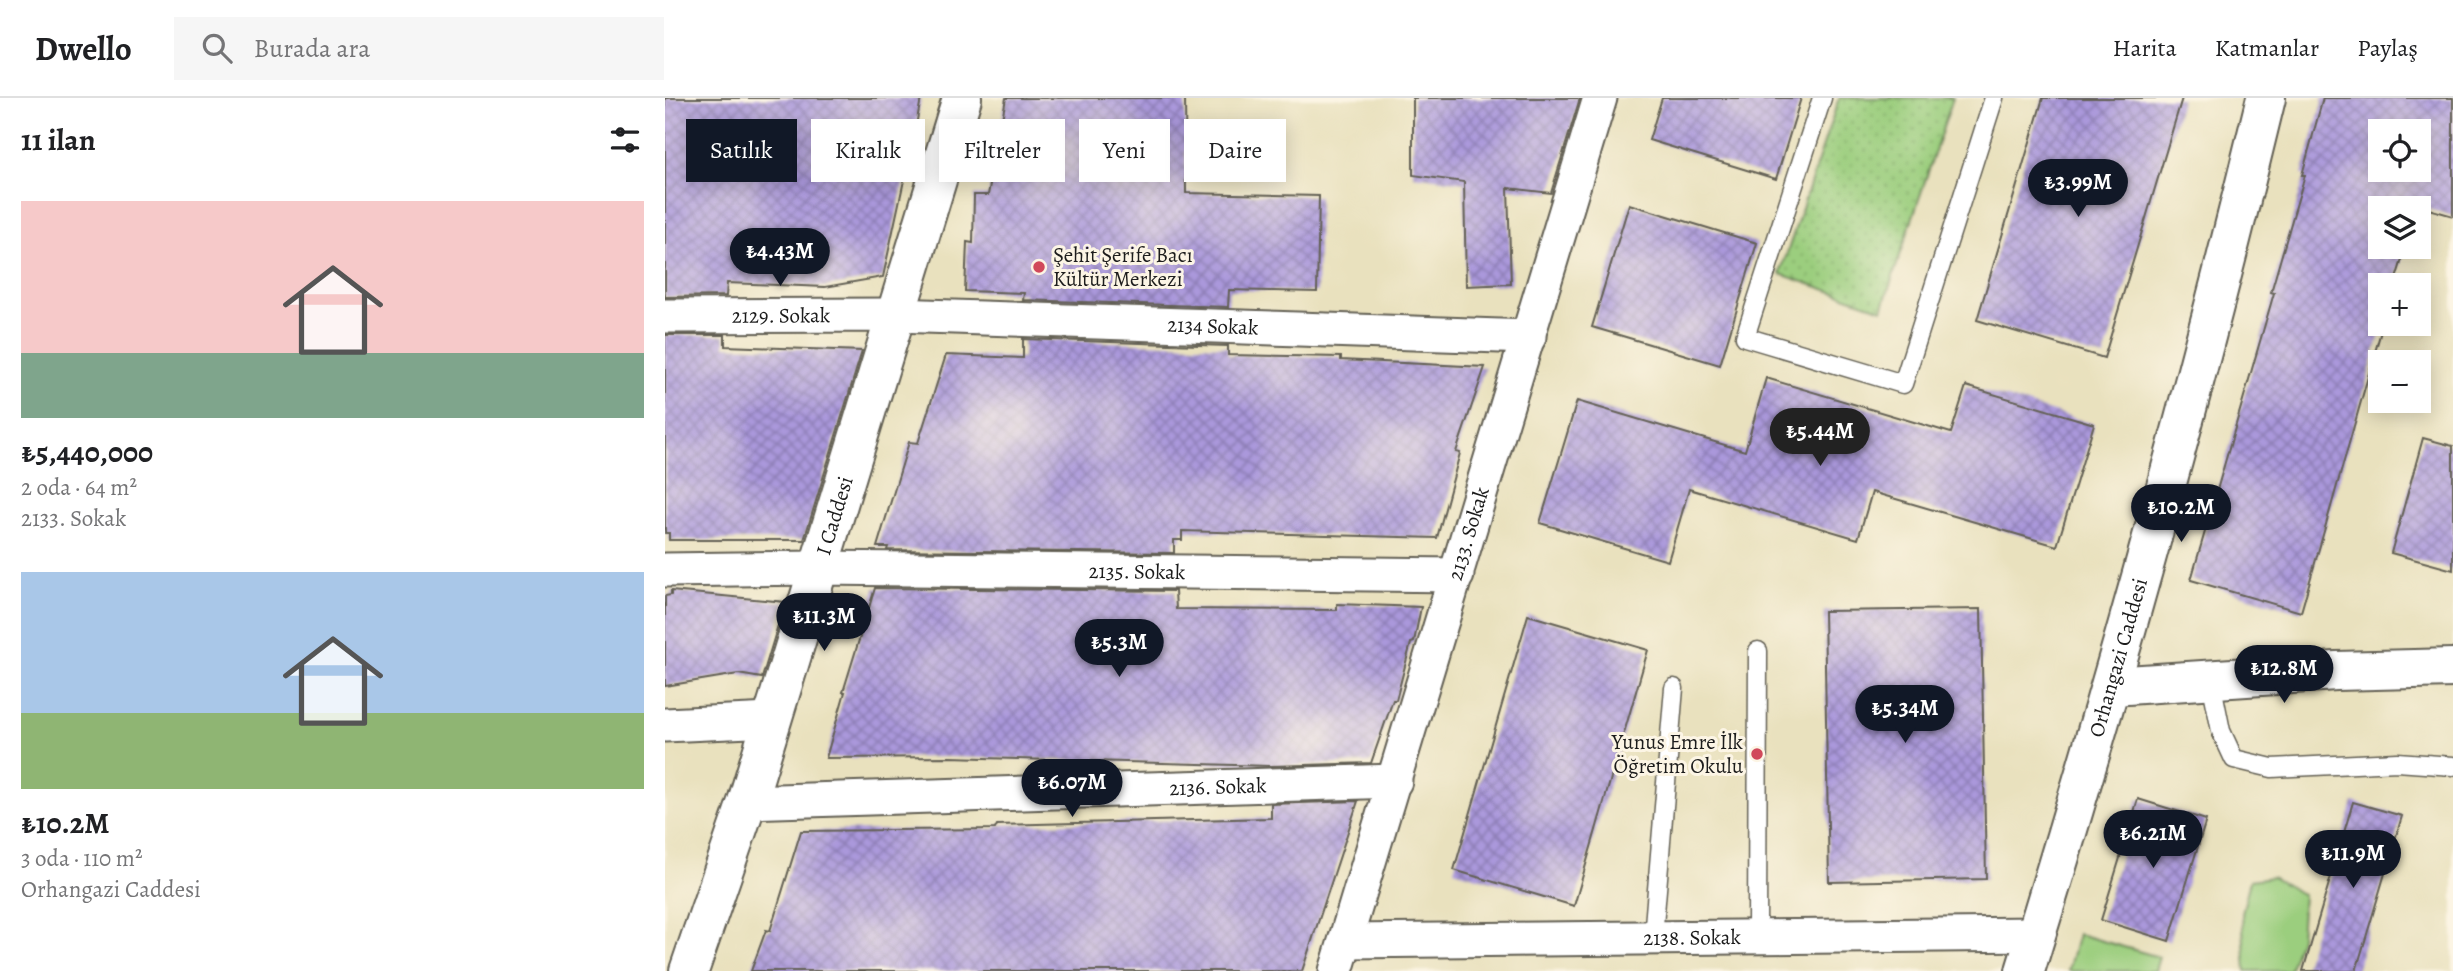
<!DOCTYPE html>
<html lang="tr">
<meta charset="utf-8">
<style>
:root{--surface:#fff;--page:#f6f6f6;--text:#202124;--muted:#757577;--line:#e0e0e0;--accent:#111827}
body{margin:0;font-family:Alegreya,serif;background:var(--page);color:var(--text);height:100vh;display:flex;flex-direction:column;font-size:26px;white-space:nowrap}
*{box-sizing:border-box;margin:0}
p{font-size:23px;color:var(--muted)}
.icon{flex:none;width:38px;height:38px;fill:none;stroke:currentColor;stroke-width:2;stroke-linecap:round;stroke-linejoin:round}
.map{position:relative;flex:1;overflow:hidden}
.drawer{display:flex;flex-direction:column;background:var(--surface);width:665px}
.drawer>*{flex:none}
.guide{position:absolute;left:21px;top:21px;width:665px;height:63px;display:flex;gap:14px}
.fabs{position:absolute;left:1703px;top:21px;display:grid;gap:14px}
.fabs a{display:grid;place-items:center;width:63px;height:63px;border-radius:0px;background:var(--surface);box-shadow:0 4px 18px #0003;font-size:35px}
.price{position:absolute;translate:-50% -60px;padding:0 16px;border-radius:24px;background:var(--accent);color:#fff;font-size:23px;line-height:46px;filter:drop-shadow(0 2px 4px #0008)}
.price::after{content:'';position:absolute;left:50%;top:42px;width:21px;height:16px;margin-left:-10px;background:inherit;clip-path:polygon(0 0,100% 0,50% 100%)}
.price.selected{background:#222;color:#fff}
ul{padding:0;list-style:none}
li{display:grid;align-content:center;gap:14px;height:371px;padding:0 21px}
li span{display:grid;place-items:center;height:217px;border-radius:0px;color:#555}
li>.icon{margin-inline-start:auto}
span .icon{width:126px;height:126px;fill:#fffc;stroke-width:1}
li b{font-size:30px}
h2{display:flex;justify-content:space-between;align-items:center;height:84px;padding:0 21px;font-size:30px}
.pill{padding:0 24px;border-radius:0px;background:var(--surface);box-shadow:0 4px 18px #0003;font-size:24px;line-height:63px}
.pill.selected{background:var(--accent);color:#fff}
header{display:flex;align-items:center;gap:42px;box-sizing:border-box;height:98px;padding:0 35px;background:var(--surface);border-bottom:2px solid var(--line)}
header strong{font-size:33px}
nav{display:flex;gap:38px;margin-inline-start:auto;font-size:24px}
.search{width:490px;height:63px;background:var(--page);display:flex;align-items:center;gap:18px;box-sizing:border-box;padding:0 24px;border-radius:0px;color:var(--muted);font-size:26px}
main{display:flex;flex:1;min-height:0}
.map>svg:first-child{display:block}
</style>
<header>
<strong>Dwello</strong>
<div class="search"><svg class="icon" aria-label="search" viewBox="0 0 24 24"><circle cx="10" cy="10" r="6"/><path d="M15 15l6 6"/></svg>Burada ara</div>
<nav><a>Harita</a><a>Katmanlar</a><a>Paylaş</a></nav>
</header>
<main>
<section class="drawer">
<h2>11 ilan<svg class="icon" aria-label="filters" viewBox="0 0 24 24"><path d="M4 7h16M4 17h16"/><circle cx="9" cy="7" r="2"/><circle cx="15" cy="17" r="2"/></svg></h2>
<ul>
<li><span style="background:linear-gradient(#f6c9c9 70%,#7fa58c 0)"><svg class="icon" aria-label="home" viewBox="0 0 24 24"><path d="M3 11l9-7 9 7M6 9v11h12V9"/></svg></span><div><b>₺5,440,000</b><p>2 oda · 64 m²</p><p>2133. Sokak</p></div></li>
<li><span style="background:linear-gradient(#a9c7e8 65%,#8fb573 0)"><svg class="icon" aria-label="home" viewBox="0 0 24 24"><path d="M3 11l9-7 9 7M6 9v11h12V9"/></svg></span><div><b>₺10.2M</b><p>3 oda · 110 m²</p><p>Orhangazi Caddesi</p></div></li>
</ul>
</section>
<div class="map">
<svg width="1788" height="873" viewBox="0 0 1788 873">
<defs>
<pattern id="park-dots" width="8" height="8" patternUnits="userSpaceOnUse" patternTransform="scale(1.75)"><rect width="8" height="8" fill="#9bce7e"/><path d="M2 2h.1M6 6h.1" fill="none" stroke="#85b06c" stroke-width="1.8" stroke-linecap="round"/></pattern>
<pattern id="building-cross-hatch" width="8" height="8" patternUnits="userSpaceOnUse" patternTransform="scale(1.75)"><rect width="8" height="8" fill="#aa98db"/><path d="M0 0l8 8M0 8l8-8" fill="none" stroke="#8a7bb1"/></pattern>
</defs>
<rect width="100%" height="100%" fill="#fcf5e5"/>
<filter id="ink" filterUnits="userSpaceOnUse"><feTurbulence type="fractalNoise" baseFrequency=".0143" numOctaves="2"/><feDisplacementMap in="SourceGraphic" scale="14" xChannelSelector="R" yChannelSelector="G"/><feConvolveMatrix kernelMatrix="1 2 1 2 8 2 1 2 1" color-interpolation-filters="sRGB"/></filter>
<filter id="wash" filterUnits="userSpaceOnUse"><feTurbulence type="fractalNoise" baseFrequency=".00686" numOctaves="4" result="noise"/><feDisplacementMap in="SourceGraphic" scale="28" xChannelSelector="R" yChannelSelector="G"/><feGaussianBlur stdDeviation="1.57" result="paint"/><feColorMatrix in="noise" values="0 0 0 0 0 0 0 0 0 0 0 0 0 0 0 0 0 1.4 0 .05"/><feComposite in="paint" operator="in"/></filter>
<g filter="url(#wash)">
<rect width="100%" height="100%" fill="#e9e1be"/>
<path fill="#9bce7e" stroke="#5c754d" stroke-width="2" d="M1607,779L1638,797L1635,840L1624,873H1581L1577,816L1585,782Z
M1413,836L1494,859L1490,873H1403Z"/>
<path fill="url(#park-dots)" stroke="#5c754d" stroke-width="2" d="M1174,0H1288L1217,211L1115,176Z"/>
<g id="blocks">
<path fill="url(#building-cross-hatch)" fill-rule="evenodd" d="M0,0H256L243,73H241L218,179L160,189L62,185L61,198L0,199Z
M341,0H520L521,95L654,98L652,194L564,192L563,209L358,202L359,195L300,193L302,144L308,145L309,97H323Z
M748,0H915L886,95L843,90L846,186L801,188L799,84L748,77Z
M997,0H1136L1111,81L984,42Z
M1378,0H1517L1439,260L1312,222Z
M1658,0H1788V118L1753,108L1752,110H1715V149H1741L1729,187H1715V226H1718L1636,514L1526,482L1609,195L1606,194L1640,77H1637ZM1715,33H1754V72H1715Z
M964,106L1092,145L1055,267L927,229Z
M0,237H60V248L197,253L139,442H4V435H0Z
M358,241L563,248V257L676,259V262L820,269L791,354L795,355L772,440L517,433V442H509V455L222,452L223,449H212L244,344L253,345L281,257L358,260Z
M1101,280L1286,335L1301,288L1429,326L1392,448L1207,394L1193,441L1024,391L1003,463L875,425L912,303L1080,353Z
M1758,340L1788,348V472L1726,455Z
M210,490L510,493L511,511L672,512V506L756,509L749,544L746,545L731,602H728L706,665L606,668L285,659L161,660L180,594H178Z
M6,493L120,504L97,580L73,576L0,588V498L6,497Z
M1316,511L1321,781L1164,784L1159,513Z
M863,517L983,552L909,808L789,772Z
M1473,701L1541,722L1504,843L1436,822Z
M693,703L637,873H86L101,832L105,833L136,733L330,731L332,727L606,720V706Z
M1688,704L1737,718L1691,873H1638Z"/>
</g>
</g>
<g filter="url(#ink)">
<use href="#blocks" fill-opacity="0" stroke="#646155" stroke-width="2"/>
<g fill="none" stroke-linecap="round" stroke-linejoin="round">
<defs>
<path id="lane" d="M1157,0L1080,239L1238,286L1329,0
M1546,583L1556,633L1569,661L1607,670L1732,664L1788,668
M1092,838L1093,553
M988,839L1009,590"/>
<g id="street">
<path id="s1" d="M0,218L231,217L864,239"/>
<path id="s2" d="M0,472L154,470L792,477"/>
<path d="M0,627L107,622"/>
<path id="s3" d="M82,704L730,683"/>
<path id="s4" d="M682,843L1372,836"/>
<path id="s5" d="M671,873L935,0"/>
</g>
<g id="secondary">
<path d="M1447,588L1671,573L1788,570"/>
<path id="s6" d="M24,873L82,704L297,0"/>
<path id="s7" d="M1360,873C1449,585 1530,294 1601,0"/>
</g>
</defs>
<use href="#lane" stroke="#646155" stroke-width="21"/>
<use href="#street" stroke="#646155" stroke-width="37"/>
<use href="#secondary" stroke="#646155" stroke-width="42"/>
<use href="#lane" stroke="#fff" stroke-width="18"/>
<use href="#street" stroke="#fff" stroke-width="33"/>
<use href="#secondary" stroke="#fff" stroke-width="38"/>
</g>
</g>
<g fill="#d1495b" stroke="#fcf5e5" stroke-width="2.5">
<circle cx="374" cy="169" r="7"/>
<circle cx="1092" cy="656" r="7"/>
</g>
<g text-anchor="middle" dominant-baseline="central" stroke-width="6" stroke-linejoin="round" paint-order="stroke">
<g font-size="21" fill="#1c1c1c" stroke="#fcf5e5" text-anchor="start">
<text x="388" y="157">Şehit Şerife Bacı<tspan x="388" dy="24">Kültür Merkezi</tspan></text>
<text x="1078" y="644" text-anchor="end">Yunus Emre İlk<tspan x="1078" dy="24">Öğretim Okulu</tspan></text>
</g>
<g font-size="21" fill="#1c1c1c" stroke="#fcf5e5">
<text stroke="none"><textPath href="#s1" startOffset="116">2129. Sokak</textPath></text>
<text stroke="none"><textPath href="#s1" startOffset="548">2134 Sokak</textPath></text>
<text stroke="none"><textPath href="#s6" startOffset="478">I Caddesi</textPath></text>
<text stroke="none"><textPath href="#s5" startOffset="457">2133. Sokak</textPath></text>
<text stroke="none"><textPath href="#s2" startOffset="472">2135. Sokak</textPath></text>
<text stroke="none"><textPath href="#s7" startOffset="327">Orhangazi Caddesi</textPath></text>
<text stroke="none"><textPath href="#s3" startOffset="471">2136. Sokak</textPath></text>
<text stroke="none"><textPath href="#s4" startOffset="345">2138. Sokak</textPath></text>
</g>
</g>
</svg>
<div class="fabs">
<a><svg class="icon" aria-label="locate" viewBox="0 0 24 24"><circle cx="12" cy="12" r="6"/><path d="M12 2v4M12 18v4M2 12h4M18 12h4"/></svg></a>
<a><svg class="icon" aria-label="layers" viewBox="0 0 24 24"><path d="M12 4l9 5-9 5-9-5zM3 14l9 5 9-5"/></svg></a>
<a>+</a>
<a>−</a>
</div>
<b class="price" style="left:1413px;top:121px">₺3.99M</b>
<b class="price" style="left:115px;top:190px">₺4.43M</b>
<b class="price selected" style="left:1155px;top:370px">₺5.44M</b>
<b class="price" style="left:1516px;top:446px">₺10.2M</b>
<b class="price" style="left:159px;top:555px">₺11.3M</b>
<b class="price" style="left:454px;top:581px">₺5.3M</b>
<b class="price" style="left:1619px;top:607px">₺12.8M</b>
<b class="price" style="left:1240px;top:647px">₺5.34M</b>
<b class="price" style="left:407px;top:721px">₺6.07M</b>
<b class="price" style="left:1488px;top:772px">₺6.21M</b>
<b class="price" style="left:1688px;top:792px">₺11.9M</b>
<div class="guide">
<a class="pill selected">Satılık</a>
<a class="pill">Kiralık</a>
<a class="pill">Filtreler</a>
<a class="pill">Yeni</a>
<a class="pill">Daire</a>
</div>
</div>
</main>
